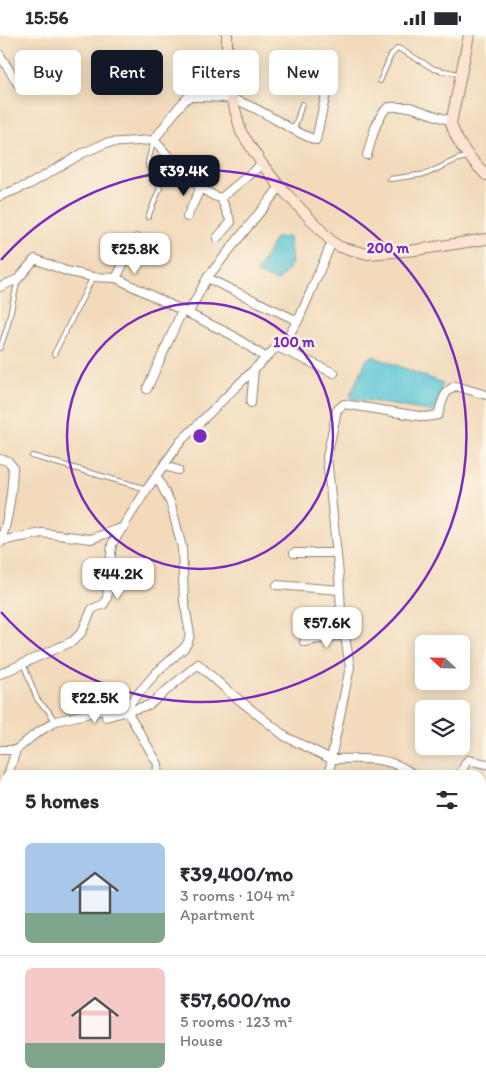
<!DOCTYPE html>
<meta charset="utf-8">
<style>
:root{--surface:#fff;--page:#f7f7f7;--text:#2b2b33;--muted:#7c7c81;--line:#e1e1e2;--accent:#111827}
body{margin:0;font-family:Itim,sans-serif;background:var(--page);color:var(--text);height:100vh;display:flex;flex-direction:column;font-size:19px;white-space:nowrap}
*{box-sizing:border-box;margin:0}
p{font-size:16px;color:var(--muted)}
.icon{flex:none;width:28px;height:28px;fill:none;stroke:currentColor;stroke-width:2;stroke-linecap:round;stroke-linejoin:round}
.map{position:relative;flex:1;overflow:hidden}
.panel{position:absolute;left:0px;top:735px;width:486px;height:321px;display:flex;flex-direction:column;background:var(--surface);border-radius:15px 15px 0 0;box-shadow:0 2px 12px #0003}
.panel>*{flex:none}
.hud{position:absolute;left:15px;top:15px;width:456px;height:45px;display:flex;gap:10px}
.needle{width:32px;rotate:292deg}
.fabs{position:absolute;left:415px;top:600px;display:grid;gap:10px}
.fabs a{display:grid;place-items:center;width:55px;height:55px;border-radius:8px;background:var(--surface);box-shadow:0 2px 12px #0003;font-size:25px}
.price{position:absolute;translate:-50% -42px;padding:0 11px;border-radius:10px;background:#fff;color:#222;font-size:16px;line-height:32px;filter:drop-shadow(0 1px 2px #0008)}
.price::after{content:'';position:absolute;left:50%;top:30px;width:15px;height:11px;margin-left:-8px;background:inherit;clip-path:polygon(0 0,100% 0,50% 100%)}
.price.selected{background:var(--accent);color:#fff}
ul{padding:0;list-style:none}
li{display:flex;align-items:center;gap:15px;height:125px;padding:0 25px}
li+li{border-top:1px solid var(--line)}
li span{display:grid;place-items:center;flex:none;width:140px;height:100px;border-radius:8px;color:#555}
li>.icon{margin-inline-start:auto}
span .icon{width:60px;height:60px;fill:#fffc;stroke-width:1}
li b{font-size:21px}
h2{display:flex;justify-content:space-between;align-items:center;height:60px;padding:0 25px;font-size:21px}
.tag{padding:0 18px;border-radius:8px;background:var(--surface);box-shadow:0 2px 12px #0003;font-size:18px;line-height:45px}
.tag.selected{background:var(--accent);color:#fff}
.status{display:flex;justify-content:space-between;align-items:center;height:35px;padding:0 25px;background:var(--surface);direction:ltr}
.status svg{height:14px;fill:currentColor}
.map>svg:first-child{display:block}
</style>
<div class="status"><b>15:56</b><svg viewBox="0 0 49 12"><path d="M0 12V9h3v3zM5 12V6h3v6zM10 12V3h3v9zM15 12V0h3v12zM26 1h20v11H26zM47 4h2v5h-2z"/></svg></div>
<div class="map">
<svg width="486" height="1056" viewBox="0 0 486 1056">
<rect width="100%" height="100%" fill="#fcf5e5"/>
<filter id="ink" filterUnits="userSpaceOnUse"><feTurbulence type="fractalNoise" baseFrequency=".02" numOctaves="2"/><feDisplacementMap in="SourceGraphic" scale="10" xChannelSelector="R" yChannelSelector="G"/><feConvolveMatrix kernelMatrix="1 2 1 2 8 2 1 2 1" color-interpolation-filters="sRGB"/></filter>
<filter id="wash" filterUnits="userSpaceOnUse"><feTurbulence type="fractalNoise" baseFrequency=".0096" numOctaves="4" result="noise"/><feDisplacementMap in="SourceGraphic" scale="20" xChannelSelector="R" yChannelSelector="G"/><feGaussianBlur stdDeviation="1.12" result="paint"/><feColorMatrix in="noise" values="0 0 0 0 0 0 0 0 0 0 0 0 0 0 0 0 0 1.4 0 .05"/><feComposite in="paint" operator="in"/></filter>
<g filter="url(#wash)">
<rect width="100%" height="100%" fill="#f2dabb"/>
<path fill="#5cc6d7" stroke="#447881" d="M289,202L292,228L278,247L256,238L276,203Z
M372,321L443,348L434,377L352,363L350,360L367,324Z"/>
</g>
<g filter="url(#ink)">
<g fill="none" stroke-linecap="round" stroke-linejoin="round">
<defs>
<path id="service" d="M380,46L391,20L398,13L434,34L459,39
M294,95L302,69
M390,144L426,139L458,124L467,122
M148,182L160,153L157,144L148,131V126L154,105
M0,313L7,293L18,244
M54,319L93,242
M32,421L147,454
M23,628L37,664L42,670L47,674L55,686"/>
<path id="minor" d="M0,20L19,51
M154,105C169,122 200,159 221,163L262,129
M367,120C371,107 377,78 389,72H410L451,86
M0,161L30,149L83,118L106,108L154,105L178,73L188,62C202,62 221,61 235,65C264,74 287,95 316,105L325,63
M187,182L201,152
M217,203L231,187L221,163
M116,243L137,203
M207,243L298,286
M0,252L18,244L35,224L66,236L93,242L116,243L232,300L266,323
M188,279L207,243L280,152
M277,312L334,338
M147,354L182,276
M251,368L254,334
M0,424L8,426L13,432C12,457 9,484 0,508
M164,431L178,435
M1,506L42,498L91,504L124,492
M294,518H337
M277,550L340,555
M304,607L345,599
M0,639L73,606L82,597L92,574L104,569L107,563L112,509L147,454L181,406L287,302L298,286L332,207
M127,676L158,729L157,740
M106,682L149,670L198,629L228,656L286,702L331,724L330,740
M0,715H16
M8,740L16,715L34,700L56,686L129,669L156,638L184,613L188,607L190,599L184,566L182,513L171,469L157,442
M414,740C389,720 361,724 331,724L350,632L341,576L339,540L327,422L337,375L344,369L425,382L438,380C442,369 443,355 456,351L486,360
M460,740L466,727L468,725L486,729
M481,769L486,771
M0,777L5,759
M0,1020L4,1011
M481,1024L486,1020
M380,1051L389,1056
M33,1056L49,1051
M334,1056L337,1051
M457,1056L460,1051"/>
<path id="secondary" d="M227,0V44L241,97L262,129L280,152L332,207L340,212L368,219L416,215L486,204
M469,0L451,88C457,110 471,124 486,140"/>
</defs>
<use href="#service" stroke="#8e8273" stroke-width="6"/>
<use href="#minor" stroke="#8e8273" stroke-width="10"/>
<use href="#secondary" stroke="#8e8273" stroke-width="12"/>
<use href="#service" stroke="#fff" stroke-width="4"/>
<use href="#minor" stroke="#fff" stroke-width="8"/>
<use href="#secondary" stroke="#fde4d1" stroke-width="10"/>
</g>
</g>
<g fill="none" stroke="#7b2cbf" stroke-width="2.5">
<circle cx="200" cy="401" r="133"/>
<path d="M1 225A266 266 0 1 1 1 577"/>
</g>
<circle cx="200" cy="401" r="8" fill="#7b2cbf" stroke="#fcf5e5" stroke-width="2.5"/>
<g font-size="15" text-anchor="middle" font-weight="bold" fill="#7b2cbf" stroke="#fcf5e5" stroke-width="4.5" stroke-linejoin="round" paint-order="stroke">
<text x="388" y="218">200 m</text>
<text x="294" y="312">100 m</text>
</g>
</svg>
<div class="fabs">
<a><svg class="needle" viewBox="-14 -14 28 28"><path d="M0-13l5 13h-10z" fill="#e53935"/><path d="M0 13l5-13h-10z" fill="#7c7c81"/></svg></a>
<a><svg class="icon" aria-label="layers" viewBox="0 0 24 24"><path d="M12 4l9 5-9 5-9-5zM3 14l9 5 9-5"/></svg></a>
</div>
<b class="price selected" style="left:184px;top:162px">₹39.4K</b>
<b class="price" style="left:135px;top:240px">₹25.8K</b>
<b class="price" style="left:118px;top:565px">₹44.2K</b>
<b class="price" style="left:327px;top:614px">₹57.6K</b>
<b class="price" style="left:95px;top:689px">₹22.5K</b>
<div class="hud">
<a class="tag">Buy</a>
<a class="tag selected">Rent</a>
<a class="tag">Filters</a>
<a class="tag">New</a>
</div>
<section class="panel">
<h2>5 homes<svg class="icon" aria-label="filters" viewBox="0 0 24 24"><path d="M4 7h16M4 17h16"/><circle cx="9" cy="7" r="2"/><circle cx="15" cy="17" r="2"/></svg></h2>
<ul>
<li><span style="background:linear-gradient(#a9c7e8 70%,#7fa58c 0)"><svg class="icon" aria-label="home" viewBox="0 0 24 24"><path d="M3 11l9-7 9 7M6 9v11h12V9"/></svg></span><div><b>₹39,400/mo</b><p>3 rooms · 104 m²</p><p>Apartment</p></div></li>
<li><span style="background:linear-gradient(#f6c9c9 75%,#7fa58c 0)"><svg class="icon" aria-label="home" viewBox="0 0 24 24"><path d="M3 11l9-7 9 7M6 9v11h12V9"/></svg></span><div><b>₹57,600/mo</b><p>5 rooms · 123 m²</p><p>House</p></div></li>
</ul>
</section>
</div>
